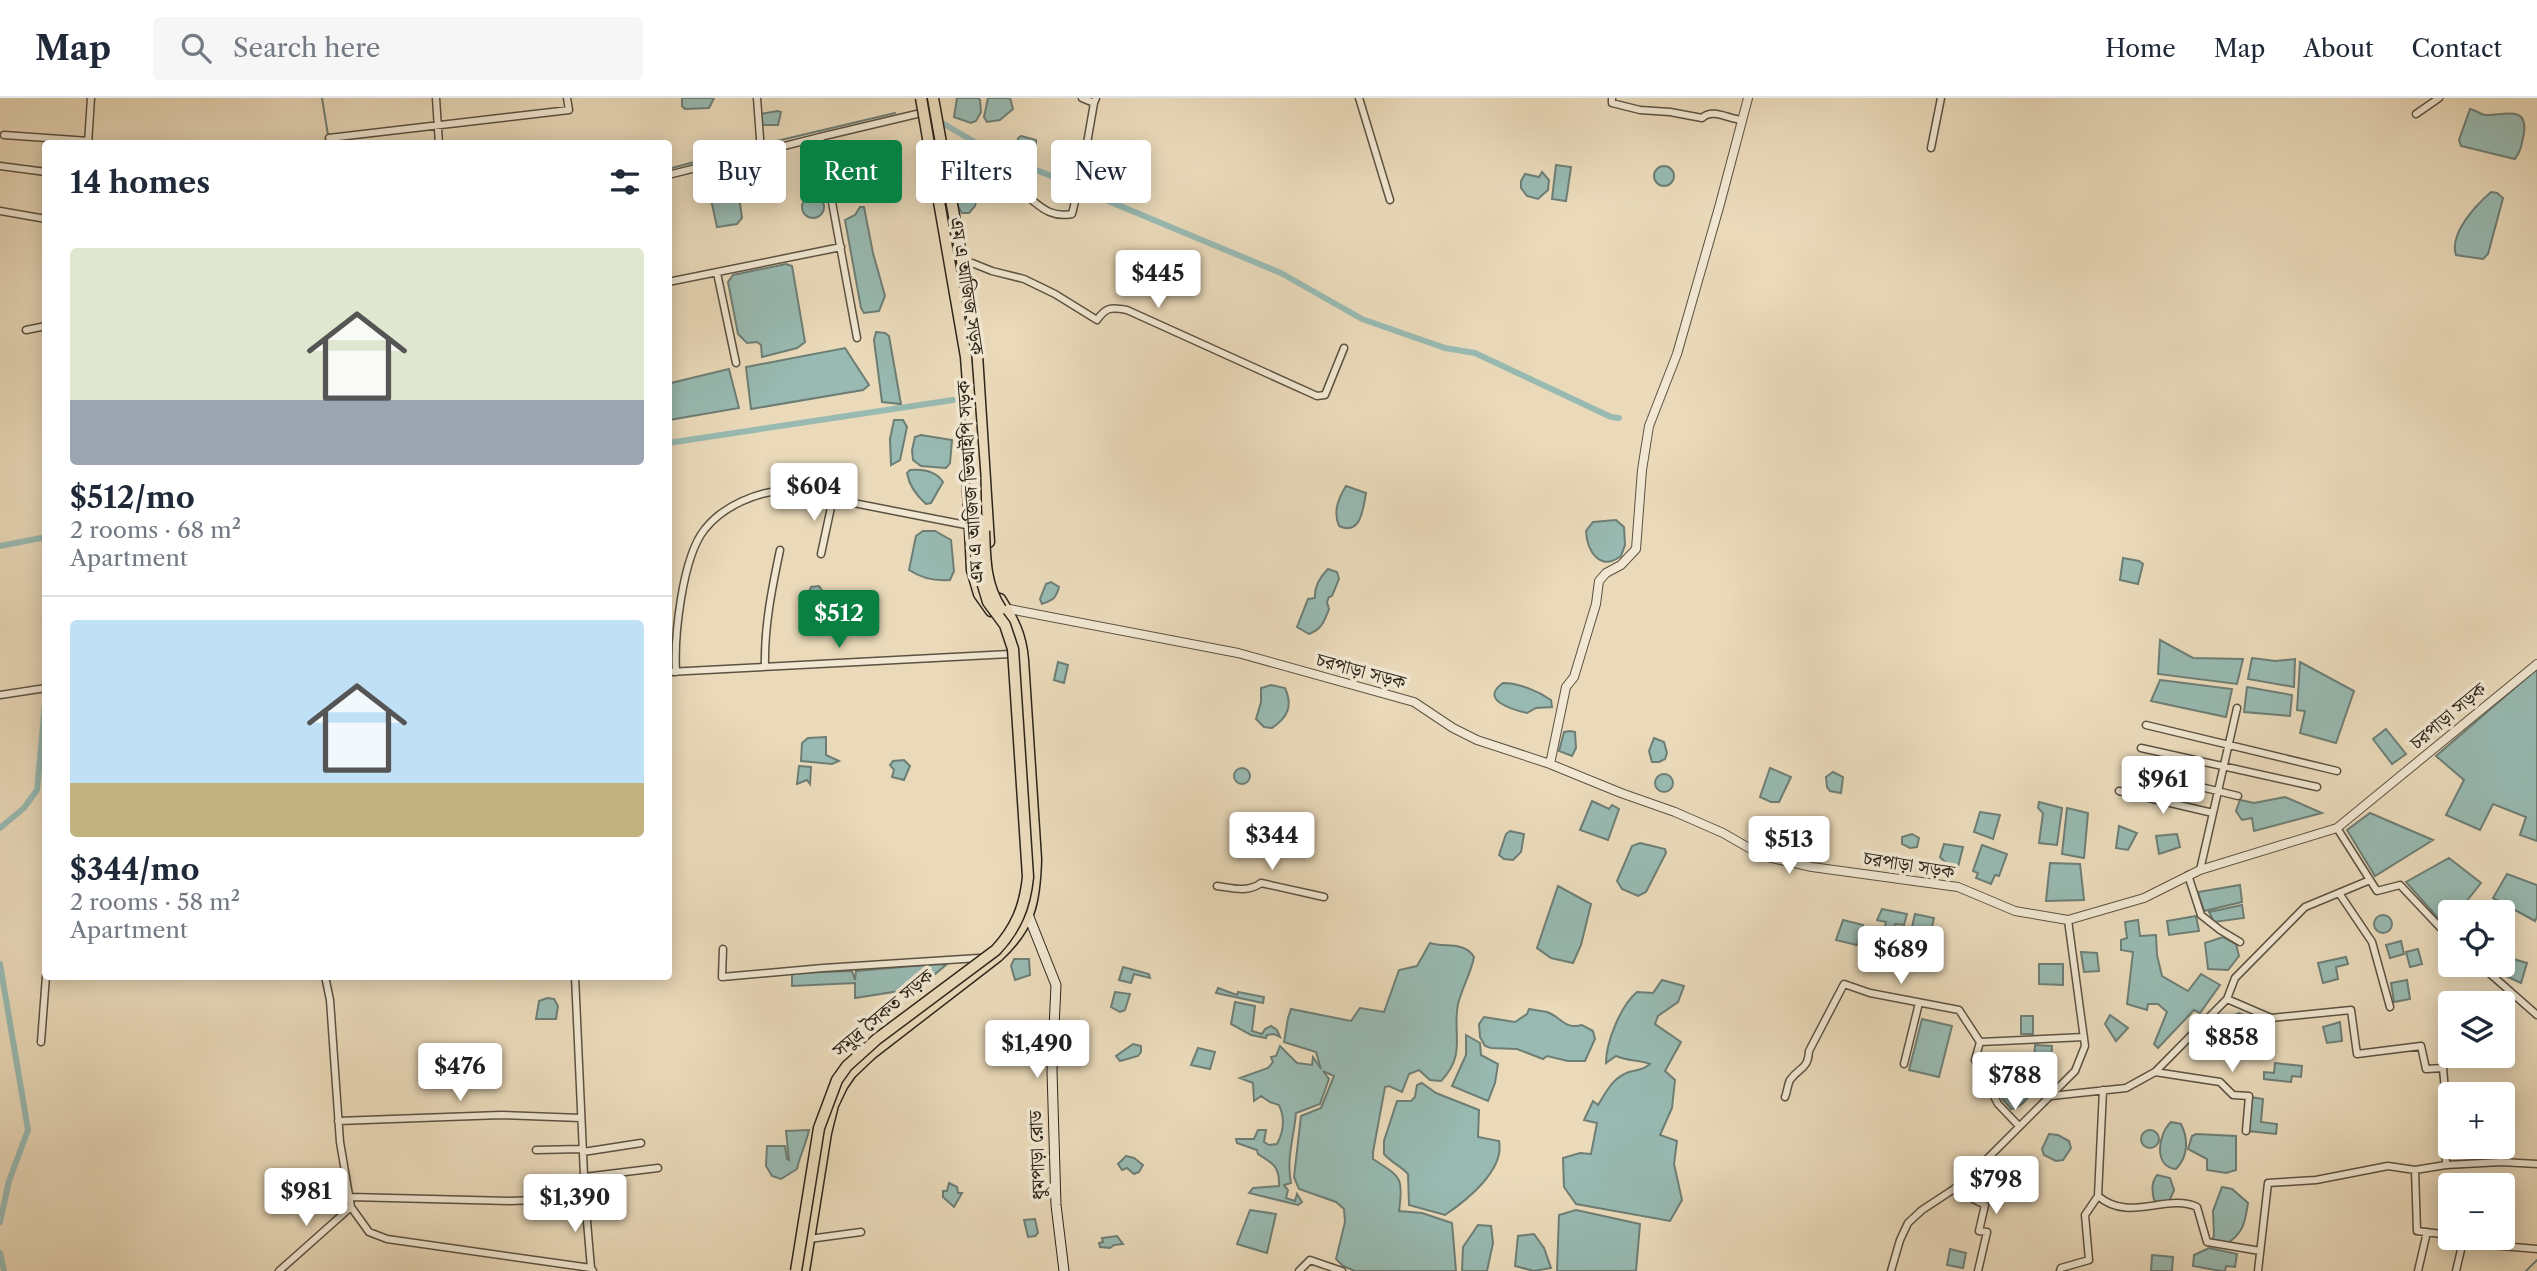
<!DOCTYPE html>
<meta charset="utf-8">
<style>
:root{--surface:#fff;--page:#f6f6f7;--text:#1f2937;--muted:#747a83;--line:#e0e1e3;--accent:#0b8043}
body{margin:0;font-family:"Libre Caslon Text","Noto Serif Bengali",serif;background:var(--page);color:var(--text);height:100vh;display:flex;flex-direction:column;font-size:26px;white-space:nowrap}
*{box-sizing:border-box;margin:0}
p{font-size:23px;color:var(--muted)}
.icon{flex:none;width:38px;height:38px;fill:none;stroke:currentColor;stroke-width:2;stroke-linecap:round;stroke-linejoin:round}
.map{position:relative;flex:1;overflow:hidden}
.drawer{position:absolute;left:42px;top:42px;width:630px;height:840px;display:flex;flex-direction:column;background:var(--surface);border-radius:7px;box-shadow:0 4px 18px #0003}
.drawer>*{flex:none}
.hud{position:absolute;left:693px;top:42px;width:665px;height:63px;display:flex;gap:14px}
.fabs{position:absolute;left:2438px;top:802px;display:grid;gap:14px}
.fabs a{display:grid;place-items:center;width:77px;height:77px;border-radius:7px;background:var(--surface);box-shadow:0 4px 18px #0003;font-size:35px}
.price{position:absolute;translate:-50% -60px;padding:0 16px;border-radius:7px;background:#fff;color:#222;font-size:23px;line-height:46px;filter:drop-shadow(0 2px 4px #0008)}
.price::after{content:'';position:absolute;left:50%;top:42px;width:21px;height:16px;margin-left:-10px;background:inherit;clip-path:polygon(0 0,100% 0,50% 100%)}
.price.on{background:var(--accent);color:#fff}
ul{padding:0;list-style:none}
li{display:grid;align-content:center;gap:14px;height:371px;padding:0 28px}
li+li{border-top:2px solid var(--line)}
li span{display:grid;place-items:center;height:217px;border-radius:7px;color:#555}
li>.icon{margin-inline-start:auto}
span .icon{width:126px;height:126px;fill:#fffc;stroke-width:1}
li b{font-size:30px}
h2{display:flex;justify-content:space-between;align-items:center;height:84px;padding:0 28px;font-size:30px}
.chip{padding:0 24px;border-radius:7px;background:var(--surface);box-shadow:0 4px 18px #0003;font-size:24px;line-height:63px}
.chip.on{background:var(--accent);color:#fff}
header{display:flex;align-items:center;gap:42px;box-sizing:border-box;height:98px;padding:0 35px;background:var(--surface);border-bottom:2px solid var(--line)}
header strong{font-size:33px}
nav{display:flex;gap:38px;margin-inline-start:auto;font-size:24px}
.search{width:490px;height:63px;background:var(--page);display:flex;align-items:center;gap:18px;box-sizing:border-box;padding:0 24px;border-radius:7px;color:var(--muted);font-size:26px}
.map>svg:first-child{display:block}
</style>
<header>
<strong>Map</strong>
<div class="search"><svg class="icon" aria-label="search" viewBox="0 0 24 24"><circle cx="10" cy="10" r="6"/><path d="M15 15l6 6"/></svg>Search here</div>
<nav><a>Home</a><a>Map</a><a>About</a><a>Contact</a></nav>
</header>
<div class="map">
<svg width="2537" height="1173" viewBox="0 0 2537 1173">
<rect width="100%" height="100%" fill="#eadaba"/>
<filter id="stains"><feTurbulence type="fractalNoise" baseFrequency=".00286" numOctaves="4"/><feColorMatrix values="0 0 0 0 .2 0 0 0 0 .09 0 0 0 0 .02 0 0 0 .5 -.17"/></filter>
<radialGradient id="worn" r=".72"><stop offset=".6" stop-color="#630" stop-opacity="0"/><stop offset="1" stop-color="#630" stop-opacity=".3"/></radialGradient>
<path fill="#98bab2" stroke="#6d7e75" stroke-width="2" d="M682,0H714L709,10L685,11L682,8Z
M957,0H978L980,2L981,14L976,23L971,25L954,19Z
M988,0H1010L1013,11L1000,22L987,24L984,19Z
M2470,11C2475,12 2480,16 2485,17C2502,18 2528,6 2524,35C2522,45 2521,53 2515,61L2461,48L2459,42Z
M777,13L781,14L778,27H761L760,16Z
M1021,38L1036,42V49L1031,52L1017,48L1018,40Z
M812,56L818,60L821,81L816,86L811,85C806,78 804,67 807,58Z
M1556,67L1571,69L1566,103L1552,101Z
M1654 78a10 10 0 1 1 20 0a10 10 0 1 1-20 0Z
M1542,74L1549,82L1548,92L1538,101L1527,98L1521,90V83L1525,76L1539,79Z
M961,75L968,76L979,91L975,108L969,115H962C955,105 952,90 955,78Z
M736,77L742,120L737,126L717,129L709,92L710,86L715,82Z
M2491,94L2497,95L2503,100L2488,156L2483,161L2456,157C2449,136 2475,108 2491,94Z
M802 109a11 11 0 1 1 22 0a11 11 0 1 1-22 0Z
M860,109H864L873,155L885,198L879,213L864,215L861,210L845,122L855,117Z
M786,166L792,168L805,244L797,250L762,259L761,247L757,244L747,245L738,236L728,184L733,177Z
M876,234L885,235L889,238L901,306L882,304L874,242Z
M845,250L869,287L863,292L751,311L746,269Z
M729,271L739,310L669,322V287L671,285Z
M894,322H903L907,329L900,362L891,367L890,341Z
M921,337L952,342L950,365L946,370L921,368L913,362L912,352L915,339Z
M910,372C922,371 936,373 943,384L931,405L926,406C917,398 909,387 907,375Z
M1346,388L1366,395C1363,411 1361,438 1339,428C1333,414 1338,401 1346,388Z
M1616,422L1624,429L1625,447L1621,458C1600,474 1587,453 1586,433L1593,424Z
M923,433H935L951,442L954,473L950,482C936,483 921,480 909,472L916,438Z
M2123,460L2139,463L2143,466L2138,486L2120,482Z
M1328,471L1337,474L1339,481L1332,498L1329,499L1327,504L1329,511C1324,524 1322,531 1309,536L1297,529L1308,501L1315,500C1314,488 1320,479 1328,471Z
M1051,484L1059,489C1056,501 1052,502 1042,506L1040,501L1046,486Z
M819,488L824,495L825,507L817,514L806,512L808,496L811,489Z
M2160,542L2193,560L2243,561L2237,586L2158,576Z
M2252,560L2275,563L2295,561L2294,589L2248,581Z
M1058,564L1068,567L1064,585L1054,582Z
M2300,564L2354,593L2336,645L2300,635L2305,613L2297,612Z
M2537,571V743L2520,737L2526,719L2493,706L2480,732L2446,717L2464,682L2436,658Z
M2160,582L2232,591L2226,619L2151,603Z
M1503,585C1519,585 1538,593 1551,602L1552,609L1536,610L1527,615C1514,612 1478,602 1503,585Z
M1271,587L1285,590C1293,608 1288,619 1272,630L1264,629L1256,621L1261,604V590Z
M2247,589L2292,597L2290,618L2244,614Z
M2386,631L2406,656L2392,666L2373,641Z
M1570,633L1575,634L1576,650L1572,658L1559,653L1564,634Z
M826,639V657L839,663L832,666L801,663L802,645L808,640Z
M1654,640L1664,644L1667,655L1665,661L1659,664H1652L1649,653Z
M904,662L910,668L904,682L892,679L894,672L890,667L893,663Z
M799,668L811,669L810,686L807,682L797,686Z
M1234 678a8 8 0 1 1 16 0a8 8 0 1 1-16 0Z
M1770,670L1791,679L1779,704H1771L1760,699Z
M1833,674L1843,679L1841,695L1830,693L1827,689L1826,679Z
M1655 685a9 9 0 1 1 18 0a9 9 0 1 1-18 0Z
M2285,699L2322,715L2254,733L2252,720L2242,722L2236,713L2240,702L2254,705Z
M1592,703L1609,711L1612,707L1619,711L1608,742L1580,732Z
M2039,704L2062,710L2057,747L2039,745L2043,715L2038,710Z
M2067,710L2088,715L2084,760L2062,756Z
M1980,714L2000,717L1993,741L1974,734Z
M2370,715L2433,742L2375,778L2347,732Z
M2119,728L2137,735L2128,752L2116,750Z
M1510,733L1524,736L1521,754L1513,762L1504,761L1499,757L1506,736Z
M1912,736L1919,740L1917,749L1910,750L1902,746V739Z
M2177,736L2180,749L2159,756L2156,738Z
M1640,745L1665,751L1666,755L1646,794L1638,798L1622,791L1617,783L1632,748Z
M1944,746L1963,749L1958,769L1948,767L1940,759Z
M1982,747L2007,756L1999,778L1995,777L1991,786L1976,780L1978,775L1973,773Z
M2449,760L2481,785L2458,814H2450V824L2446,829L2406,784Z
M2050,765L2080,766L2084,802L2046,803Z
M2507,776L2537,787V819L2535,823L2493,800Z
M2240,787L2242,804L2204,813L2198,794Z
M1558,788L1591,806L1581,847L1573,865L1551,860L1537,850Z
M2489,804L2512,815L2503,833L2502,814H2483Z
M2242,807L2244,820L2214,824L2209,814Z
M1882,811L1907,816L1904,827L1895,826L1892,840L1883,838L1886,824L1877,822Z
M1915,816L1934,820L1928,847L1909,842Z
M2374 826a9 9 0 1 1 18 0a9 9 0 1 1-18 0Z
M2196,818L2199,833L2169,837L2167,823Z
M1843,822L1863,827L1857,847L1836,842Z
M2138,822L2140,838L2156,837L2157,857L2162,878L2188,893L2201,876L2220,887L2200,915L2194,912L2158,950L2154,946L2167,914L2158,906H2148L2147,912L2127,906L2133,854L2121,852V842L2127,840L2125,824Z
M2223,839L2236,846L2239,858L2228,872L2208,871L2205,845Z
M2401,843L2404,856L2390,860L2386,847Z
M1430,845C1445,850 1465,843 1474,859C1471,875 1462,890 1458,906C1452,935 1467,956 1441,983L1430,982L1419,972L1409,976L1402,994L1389,988L1385,989L1373,1054V1061C1400,1079 1404,1078 1399,1113L1422,1115L1452,1125L1456,1173H1355L1343,1168L1336,1161L1345,1124L1344,1111L1336,1104L1299,1091L1294,1079L1301,1018L1321,1010L1334,978L1323,973L1329,981L1320,1006L1296,1015C1294,1039 1286,1061 1291,1085L1284,1087L1288,1092L1286,1100L1295,1103L1297,1096L1302,1104L1298,1107L1249,1095L1253,1090L1279,1088C1280,1069 1273,1065 1258,1056L1257,1052L1237,1045L1236,1041H1254L1258,1032H1266L1264,1044L1269,1047L1277,1046C1284,1033 1285,1020 1279,1007L1270,1004L1261,998L1254,1003L1253,985L1240,980L1268,970L1273,964L1271,959L1276,958L1280,948L1297,965L1312,967L1313,959L1321,971L1316,954L1284,944L1288,920L1291,911L1351,923L1360,910L1384,914L1399,872L1417,868Z
M2418,851L2422,866L2410,869L2406,854Z
M2081,854L2097,855L2099,873L2084,874Z
M2503,858L2527,865L2521,885L2497,874L2500,866H2502Z
M2346,859L2348,866L2336,869L2338,881L2323,885L2318,865Z
M1014,861H1029L1030,877L1015,882L1011,868Z
M937,866L946,867L918,890L855,900V885L792,888V875L852,873L855,882L856,873Z
M2039,866H2063V887L2039,886Z
M1123,869L1149,876L1150,880L1134,876L1131,885L1119,882Z
M1662,882L1684,888L1678,904L1658,918L1655,926L1681,944L1665,973L1675,982L1672,1010L1660,1037L1677,1043L1674,1066L1682,1102L1670,1123L1576,1106L1564,1089L1563,1060L1580,1055L1591,1056L1597,1025L1584,1022L1593,1003L1598,1007C1607,993 1612,980 1629,974C1638,971 1642,973 1650,966C1639,962 1627,963 1616,958L1606,965C1606,944 1621,907 1637,894L1653,895Z
M2407,882L2410,901L2394,904L2391,885Z
M1218,890L1237,897L1238,894L1264,899L1263,905L1216,895Z
M1115,894L1130,896L1125,912L1120,914L1111,909Z
M547,900L554,901L558,908L556,921H536L539,903Z
M1235,904L1255,908L1252,933L1262,936L1265,931L1271,928L1277,932L1280,939L1274,936L1267,937L1266,940L1251,937L1231,926Z
M1529,911C1535,912 1541,913 1547,914C1561,919 1565,932 1582,927L1593,933L1595,941L1585,963H1568L1547,958L1543,961L1517,951L1491,950L1485,948L1480,939L1479,926L1484,919L1515,924L1527,916Z
M2239,915L2253,921L2247,951L2230,950V919Z
M2110,917L2128,930L2116,943L2105,926Z
M2021,918H2033V936H2021Z
M1922,921L1952,928L1939,979L1909,972Z
M2340,924L2342,943L2327,945L2323,929Z
M1466,937L1480,945L1481,957L1498,966L1495,985L1488,1003L1452,988L1466,957Z
M1133,946L1141,948V954L1138,958L1120,963L1116,958Z
M2035,947L2052,948L2050,977L2033,976Z
M1198,950L1215,954L1210,971L1191,967Z
M2275,965L2302,968L2301,979L2292,978L2291,984L2264,981V974L2274,975Z
M2017,970L2028,981L2033,989C2030,999 2021,1010 2011,1011L2000,998C2001,984 2003,974 2017,970Z
M1422,985L1436,995L1479,1012L1478,1039L1499,1043C1505,1072 1467,1102 1445,1117L1409,1107L1408,1076C1401,1068 1392,1065 1384,1056V1043L1397,1003H1411L1415,999L1417,987Z
M2251,999L2263,1001L2261,1024L2277,1026L2276,1036L2248,1033Z
M2171,1024L2181,1026C2188,1040 2189,1058 2176,1071C2153,1069 2158,1036 2171,1024Z
M809,1032C806,1046 800,1057 797,1071L781,1081L772,1078L766,1068L767,1048H785L787,1061L789,1062L786,1033Z
M2141 1041a9 9 0 1 1 18 0a9 9 0 1 1-18 0Z
M2049,1036L2058,1037L2069,1043L2071,1050L2063,1062L2056,1063L2044,1057L2042,1051Z
M2196,1036L2236,1038V1072L2226,1075L2207,1072V1061L2188,1051L2192,1038Z
M1126,1058L1134,1060L1143,1067L1139,1074L1134,1076L1127,1070L1122,1072L1118,1066Z
M2009,1074L2021,1077L2016,1095L2005,1092Z
M2157,1077L2170,1080L2174,1092L2169,1104L2160,1106L2154,1102C2152,1093 2151,1085 2157,1077Z
M949,1085L957,1089L958,1095H962L954,1109L943,1099V1093H947Z
M2222,1089L2232,1091L2248,1105C2245,1124 2244,1135 2226,1146L2212,1142L2214,1137L2213,1113Z
M1250,1112L1276,1116L1267,1155L1237,1146Z
M1576,1112L1640,1126L1636,1173H1557L1559,1117Z
M1035,1121L1038,1135L1035,1138L1028,1139L1024,1122Z
M1478,1127L1491,1128L1493,1145L1487,1173H1462L1463,1149Z
M1534,1136L1544,1150L1551,1170L1534,1173L1515,1168L1518,1138Z
M1117,1138L1123,1146L1114,1147L1110,1150L1100,1149L1099,1145L1103,1144L1102,1140Z
M2209,1150L2237,1156L2235,1169L2226,1168L2225,1173H2221L2193,1168L2194,1157Z
M1950,1151L1966,1155L1963,1170L1947,1167Z
M2152,1157L2173,1159L2172,1173H2151Z"/>
<g fill="none" stroke-linecap="round" stroke-linejoin="round">
<path stroke="#6d7e75" stroke-width="2" d="M322,0L328,37
M764,46L895,15
M668,71L759,47
M2526,1173L2537,1162"/>
<path stroke="#98bab2" stroke-width="6" d="M944,26L995,56L1085,91L1089,95L1281,175L1362,221L1445,250L1475,255L1611,319L1619,320
M668,345L953,302
M0,448L46,439
M0,730L24,710L37,692L46,596
M0,866L28,1032L9,1083L0,1124
M0,1155L4,1173"/>
<defs>
<path id="minor" d="M436,0L439,46
M757,0L761,54
M1082,0L1094,5L1096,0
M1359,0L1390,102
M1612,0V5L1640,12L1670,14L1702,20C1713,10 1728,21 1742,22
M2416,16L2439,0
M4,37L89,43
M820,39L921,15
M329,40L569,12L567,0
M88,46L91,0
M1931,50L1941,0
M0,68L46,74
M668,77L820,39L857,240
M983,97C992,95 1001,91 1011,92C1034,94 1040,122 1072,116L1082,74L1094,5
M0,113L46,121
M962,165H972L992,173L1024,181L1055,196L1097,222C1106,209 1111,209 1127,212L1317,298L1325,297L1344,250
M717,175L736,265
M668,184L841,149
M26,232L46,228
M821,456L833,400
M765,569C764,529 772,490 780,452
M668,574L1010,556
M676,574C674,539 682,459 705,431C723,408 758,393 787,392L971,428
M0,597L46,590
M2146,627L2337,673
M2141,650L2317,689
M2135,673L2238,698
M2119,693L2213,715
M2337,730L2377,793L2400,787L2450,840
M2200,772L2237,610
M2188,777L2201,817L2220,832L2240,844
M1217,788C1232,790 1248,795 1261,785L1324,799
M2339,795L2372,844L2390,909
M723,851L722,879L823,870L979,860
M2479,866L2537,917
M325,878L330,902L340,1044L351,1109L369,1134L387,1141L591,1170L593,1173
M2227,901L2271,920L2351,912L2357,956L2421,948L2426,971L2443,970L2449,1038L2445,1040L2446,1067
M41,944L46,878
M1980,944L2084,939
M1904,966L1919,905
M2155,974L2220,984L2233,997L2249,998L2246,1033
M2051,998L2126,990L2155,974L2227,901L2235,880L2305,809L2370,782
M1785,999C1787,994 1788,986 1790,982C1799,969 1808,972 1809,953L1844,886L1870,895L1959,912L1980,944L1975,962L1998,1006L2019,1028
M338,1023L501,1017L581,1020
M536,1052L583,1051
M583,1054L641,1045
M2415,1072L2417,1133L2450,1137
M584,1079L658,1070
M1954,1091L1985,1107L1979,1133L1987,1134L1978,1173
M2098,1098C2129,1125 2167,1095 2197,1109L2207,1144L2260,1153
M350,1099L510,1103L585,1100L575,878
M585,1100L591,1170
M2465,1139L2478,1146L2537,1151
M809,1141L861,1134
M279,1173L351,1109
M1299,1173L1310,1162L1342,1173
M1891,1173L1900,1142L1908,1125L1922,1112L1954,1091L1980,1068L2075,973L2085,948L2068,822
M2060,1173L2061,1170L2089,1162L2085,1117L2098,1098L2103,992
M2258,1173L2268,1085L2316,1082L2388,1068L2415,1072L2446,1067L2501,1064L2537,1066
M2418,1173L2427,1134
M2456,1173L2464,1139"/>
<path id="tertiary" d="M1004,510L1238,555L1414,604L1453,630L1477,642L1550,666L1621,695L1675,714L1723,735L1763,758L1812,769L1958,789L2015,813L2068,822L2144,800L2200,772L2337,730L2537,566
M1550,666L1566,589L1574,579L1596,506L1599,483L1606,475L1621,467L1636,451L1642,372L1649,328L1677,256L1720,106L1748,0"/>
<path id="secondary" d="M1023,816L1029,819L1056,887L1052,973L1056,1107L1064,1173"/>
<path id="primary" d="M933,0L976,241L989,444
M963,290L972,472L979,496L991,513
M804,1173L826,1035L833,1007L842,988L851,975L871,956L998,858C1030,829 1035,803 1036,761L1023,562C1021,537 1013,522 1000,501"/>
</defs>
<use href="#minor" stroke="#5c5242" stroke-width="9"/>
<use href="#tertiary" stroke="#5c5242" stroke-width="10"/>
<use href="#secondary" stroke="#2d251a" stroke-width="11"/>
<use href="#primary" stroke="#2d251a" stroke-width="13"/>
<use href="#minor" stroke="#f1e7d2" stroke-width="6"/>
<use href="#tertiary" stroke="#f1e7d2" stroke-width="8"/>
<use href="#secondary" stroke="#f1e7d2" stroke-width="9"/>
<use href="#primary" stroke="#eadaba" stroke-width="10"/>
<defs>
<path id="trunk-bridge" d="M984,433C985,461 985,487 1001,511
M796,1173L819,1030L837,982L847,968L877,941L996,852C1016,830 1025,809 1028,779L1013,551L1005,527L988,504L977,467L975,377L966,259L921,0"/>
</defs>
<use href="#trunk-bridge" stroke="#2d251a" stroke-width="13" stroke-linecap="butt"/>
<use href="#trunk-bridge" stroke="#eadaba" stroke-width="10"/>
</g>
<g text-anchor="middle" dominant-baseline="central" stroke-width="7" stroke-linejoin="round" paint-order="stroke">
<g font-size="19" fill="#2d251a" stroke="#f1e7d2">
<text transform="translate(967 188) rotate(81)">এম এ আজিজ সড়ক</text>
<text transform="translate(970 384) rotate(-94)">এম এ আজিজ ভিআইপি সড়ক</text>
<text transform="translate(1361 573) rotate(15)">চরপাড়া সড়ক</text>
<text transform="translate(2448 618) rotate(-40)">চরপাড়া সড়ক</text>
<text transform="translate(1909 767) rotate(9)">চরপাড়া সড়ক</text>
<text transform="translate(883 915) rotate(-40)">সমুদ্র সৈকত সড়ক</text>
<text transform="translate(1037 1057) rotate(-92)">ধুমপাড়া রোড</text>
</g>
</g>
<rect width="100%" height="100%" filter="url(#stains)"/>
<rect width="100%" height="100%" fill="url(#worn)"/>
</svg>
<div class="fabs">
<a><svg class="icon" aria-label="locate" viewBox="0 0 24 24"><circle cx="12" cy="12" r="6"/><path d="M12 2v4M12 18v4M2 12h4M18 12h4"/></svg></a>
<a><svg class="icon" aria-label="layers" viewBox="0 0 24 24"><path d="M12 4l9 5-9 5-9-5zM3 14l9 5 9-5"/></svg></a>
<a>+</a>
<a>−</a>
</div>
<b class="price" style="left:1158px;top:212px">$445</b>
<b class="price" style="left:814px;top:425px">$604</b>
<b class="price on" style="left:839px;top:552px">$512</b>
<b class="price" style="left:2163px;top:718px">$961</b>
<b class="price" style="left:1272px;top:774px">$344</b>
<b class="price" style="left:1789px;top:778px">$513</b>
<b class="price" style="left:1901px;top:888px">$689</b>
<b class="price" style="left:2232px;top:976px">$858</b>
<b class="price" style="left:1037px;top:982px">$1,490</b>
<b class="price" style="left:460px;top:1005px">$476</b>
<b class="price" style="left:2015px;top:1014px">$788</b>
<b class="price" style="left:1996px;top:1118px">$798</b>
<b class="price" style="left:306px;top:1130px">$981</b>
<b class="price" style="left:575px;top:1136px">$1,390</b>
<div class="hud">
<a class="chip">Buy</a>
<a class="chip on">Rent</a>
<a class="chip">Filters</a>
<a class="chip">New</a>
</div>
<section class="drawer">
<h2>14 homes<svg class="icon" aria-label="filters" viewBox="0 0 24 24"><path d="M4 7h16M4 17h16"/><circle cx="9" cy="7" r="2"/><circle cx="15" cy="17" r="2"/></svg></h2>
<ul>
<li><span style="background:linear-gradient(#dfe7d0 70%,#9aa5b1 0)"><svg class="icon" aria-label="home" viewBox="0 0 24 24"><path d="M3 11l9-7 9 7M6 9v11h12V9"/></svg></span><div><b>$512/mo</b><p>2 rooms · 68 m²</p><p>Apartment</p></div></li>
<li><span style="background:linear-gradient(#bfe0f5 75%,#c2b280 0)"><svg class="icon" aria-label="home" viewBox="0 0 24 24"><path d="M3 11l9-7 9 7M6 9v11h12V9"/></svg></span><div><b>$344/mo</b><p>2 rooms · 58 m²</p><p>Apartment</p></div></li>
</ul>
</section>
</div>
